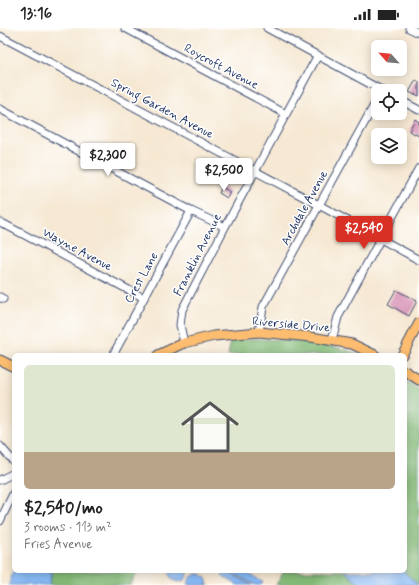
<!DOCTYPE html>
<meta charset="utf-8">
<style>
:root{--surface:#fff;--page:#f6f6f6;--text:#222;--muted:#767676;--line:#e0e0e0;--accent:#d93025}
body{margin:0;font-family:Mynerve,sans-serif;background:var(--page);color:var(--text);height:100vh;display:flex;flex-direction:column;font-size:15px;white-space:nowrap}
*{box-sizing:border-box;margin:0}
p{font-size:13px;color:var(--muted)}
.icon{flex:none;width:22px;height:22px;fill:none;stroke:currentColor;stroke-width:2;stroke-linecap:round;stroke-linejoin:round}
.map{position:relative;flex:1;overflow:hidden}
.panel{position:absolute;left:12px;top:325px;width:395px;height:220px;display:flex;flex-direction:column;background:var(--surface);border-radius:6px;box-shadow:0 2px 10px #0003}
.panel>*{flex:none}
.needle{width:26px;rotate:297deg}
.tools{position:absolute;left:371px;top:12px;display:grid;gap:8px}
.tools a{display:grid;place-items:center;width:36px;height:36px;border-radius:6px;background:var(--surface);box-shadow:0 2px 10px #0003;font-size:20px}
.price{position:absolute;translate:-50% -34px;padding:0 9px;border-radius:4px;background:#fff;color:#222;font-size:13px;line-height:26px;filter:drop-shadow(0 1px 2px #0008)}
.price::after{content:'';position:absolute;left:50%;top:24px;width:12px;height:9px;margin-left:-6px;background:inherit;clip-path:polygon(0 0,100% 0,50% 100%)}
.price.current{background:var(--accent);color:#fff}
ul{padding:0;list-style:none}
li{display:grid;align-content:center;gap:8px;height:212px;padding:0 12px}
li+li{border-top:1px solid var(--line)}
li span{display:grid;place-items:center;height:124px;border-radius:6px;color:#555}
li>.icon{margin-inline-start:auto}
span .icon{width:72px;height:72px;fill:#fffc;stroke-width:1}
li b{font-size:17px}
.status{display:flex;justify-content:space-between;align-items:center;height:28px;padding:0 20px;background:var(--surface);direction:ltr}
.status svg{height:11px;fill:currentColor}
.map>svg:first-child{display:block}
</style>
<div class="status"><b>13:16</b><svg viewBox="0 0 49 12"><path d="M0 12V9h3v3zM5 12V6h3v6zM10 12V3h3v9zM15 12V0h3v12zM26 1h20v11H26zM47 4h2v5h-2z"/></svg></div>
<div class="map">
<svg width="419" height="557" viewBox="0 0 419 557">
<rect width="100%" height="100%" fill="#fff"/>
<filter id="ink" filterUnits="userSpaceOnUse"><feTurbulence type="fractalNoise" baseFrequency=".025" numOctaves="2"/><feDisplacementMap in="SourceGraphic" scale="8" xChannelSelector="R" yChannelSelector="G"/><feConvolveMatrix kernelMatrix="1 2 1 2 8 2 1 2 1" color-interpolation-filters="sRGB"/></filter>
<filter id="wash" filterUnits="userSpaceOnUse"><feTurbulence type="fractalNoise" baseFrequency=".012" numOctaves="4" result="noise"/><feDisplacementMap in="SourceGraphic" scale="16" xChannelSelector="R" yChannelSelector="G"/><feGaussianBlur stdDeviation="0.9" result="paint"/><feColorMatrix in="noise" values="0 0 0 0 0 0 0 0 0 0 0 0 0 0 0 0 0 1.4 0 .05"/><feComposite in="paint" operator="in"/></filter>
<g filter="url(#wash)">
<rect width="100%" height="100%" fill="#f6e8d2"/>
<path fill="#84ba77" stroke="#50746a" d="M255,311C290,312 327,313 360,327H228L231,312Z
M405,351L419,362V557H418L403,543H405Z
M52,543H138L130,557H49Z
M284,543H345L360,557H276Z"/>
<path fill="#88baf5" stroke="#5274aa" d="M14,541V543H52L49,557H9Z
M169,543H188C189,557 169,557 169,543Z
M224,543H226L252,557H238L222,548Z
M229,543H243L263,554L261,557H255Z
M345,543H403L418,557H360Z
M197,546H201L206,550L208,557H188C189,551 191,548 197,546Z"/>
<g id="blocks">
<path fill="#dc9fbe" d="M416,52L419,54V68L415,66V67L409,64Z
M415,91L419,94V108L409,103Z
M222,159L230,164L227,170L219,165Z
M396,262L417,273L409,288L388,276Z"/>
</g>
</g>
<g filter="url(#ink)">
<use href="#blocks" fill-opacity="0" stroke="#3c4b6f" stroke-width="1"/>
<g fill="none" stroke-linecap="round" stroke-linejoin="round">
<defs>
<path id="minor" d="M125,0L286,86
M267,0L383,63
M409,0L419,5
M0,8L319,177L419,232
M400,72L419,82
M0,81L191,183L225,199
M0,194L144,270
M0,269L3,271
M259,304L263,279L378,70
M332,312L338,289L419,140
M184,315L180,297L182,282L225,199L318,27
M113,327L191,183
M0,418L14,434
M0,452L14,445
M0,493L14,464"/>
<path id="major" d="M158,327L184,315L214,308L259,304L311,309L352,316L375,327
M402,327L419,295
M0,332L14,339
M405,343L419,352"/>
</defs>
<use href="#minor" stroke="#3c4b6f" stroke-width="9"/>
<use href="#major" stroke="#3c4b6f" stroke-width="11"/>
<use href="#minor" stroke="#fff" stroke-width="7"/>
<use href="#major" stroke="#fcbd6f" stroke-width="9"/>
</g>
</g>
<g text-anchor="middle" dominant-baseline="central" stroke-width="3" stroke-linejoin="round" paint-order="stroke">
<g font-size="12" fill="#1b2f5e" stroke="#fff">
<text transform="translate(221 39) rotate(28)">Roycroft Avenue</text>
<text transform="translate(162 81) rotate(28)">Spring Garden Avenue</text>
<text transform="translate(305 180) rotate(-61)">Archdale Avenue</text>
<text transform="translate(77 222) rotate(28)">Wayne Avenue</text>
<text transform="translate(198 227) rotate(-63)">Franklin Avenue</text>
<text transform="translate(142 250) rotate(-61)">Crest Lane</text>
<text transform="translate(291 297) rotate(5)">Riverside Drive</text>
</g>
</g>
</svg>
<div class="tools">
<a><svg class="needle" viewBox="-14 -14 28 28"><path d="M0-13l5 13h-10z" fill="#e53935"/><path d="M0 13l5-13h-10z" fill="#767676"/></svg></a>
<a><svg class="icon" aria-label="locate" viewBox="0 0 24 24"><circle cx="12" cy="12" r="6"/><path d="M12 2v4M12 18v4M2 12h4M18 12h4"/></svg></a>
<a><svg class="icon" aria-label="layers" viewBox="0 0 24 24"><path d="M12 4l9 5-9 5-9-5zM3 14l9 5 9-5"/></svg></a>
</div>
<b class="price" style="left:108px;top:149px">$2,300</b>
<b class="price" style="left:224px;top:164px">$2,500</b>
<b class="price current" style="left:364px;top:222px">$2,540</b>
<section class="panel">
<ul>
<li><span style="background:linear-gradient(#dfe7d0 70%,#b9a48a 0)"><svg class="icon" aria-label="home" viewBox="0 0 24 24"><path d="M3 11l9-7 9 7M6 9v11h12V9"/></svg></span><div><b>$2,540/mo</b><p>3 rooms · 113 m²</p><p>Fries Avenue</p></div></li>
</ul>
</section>
</div>
